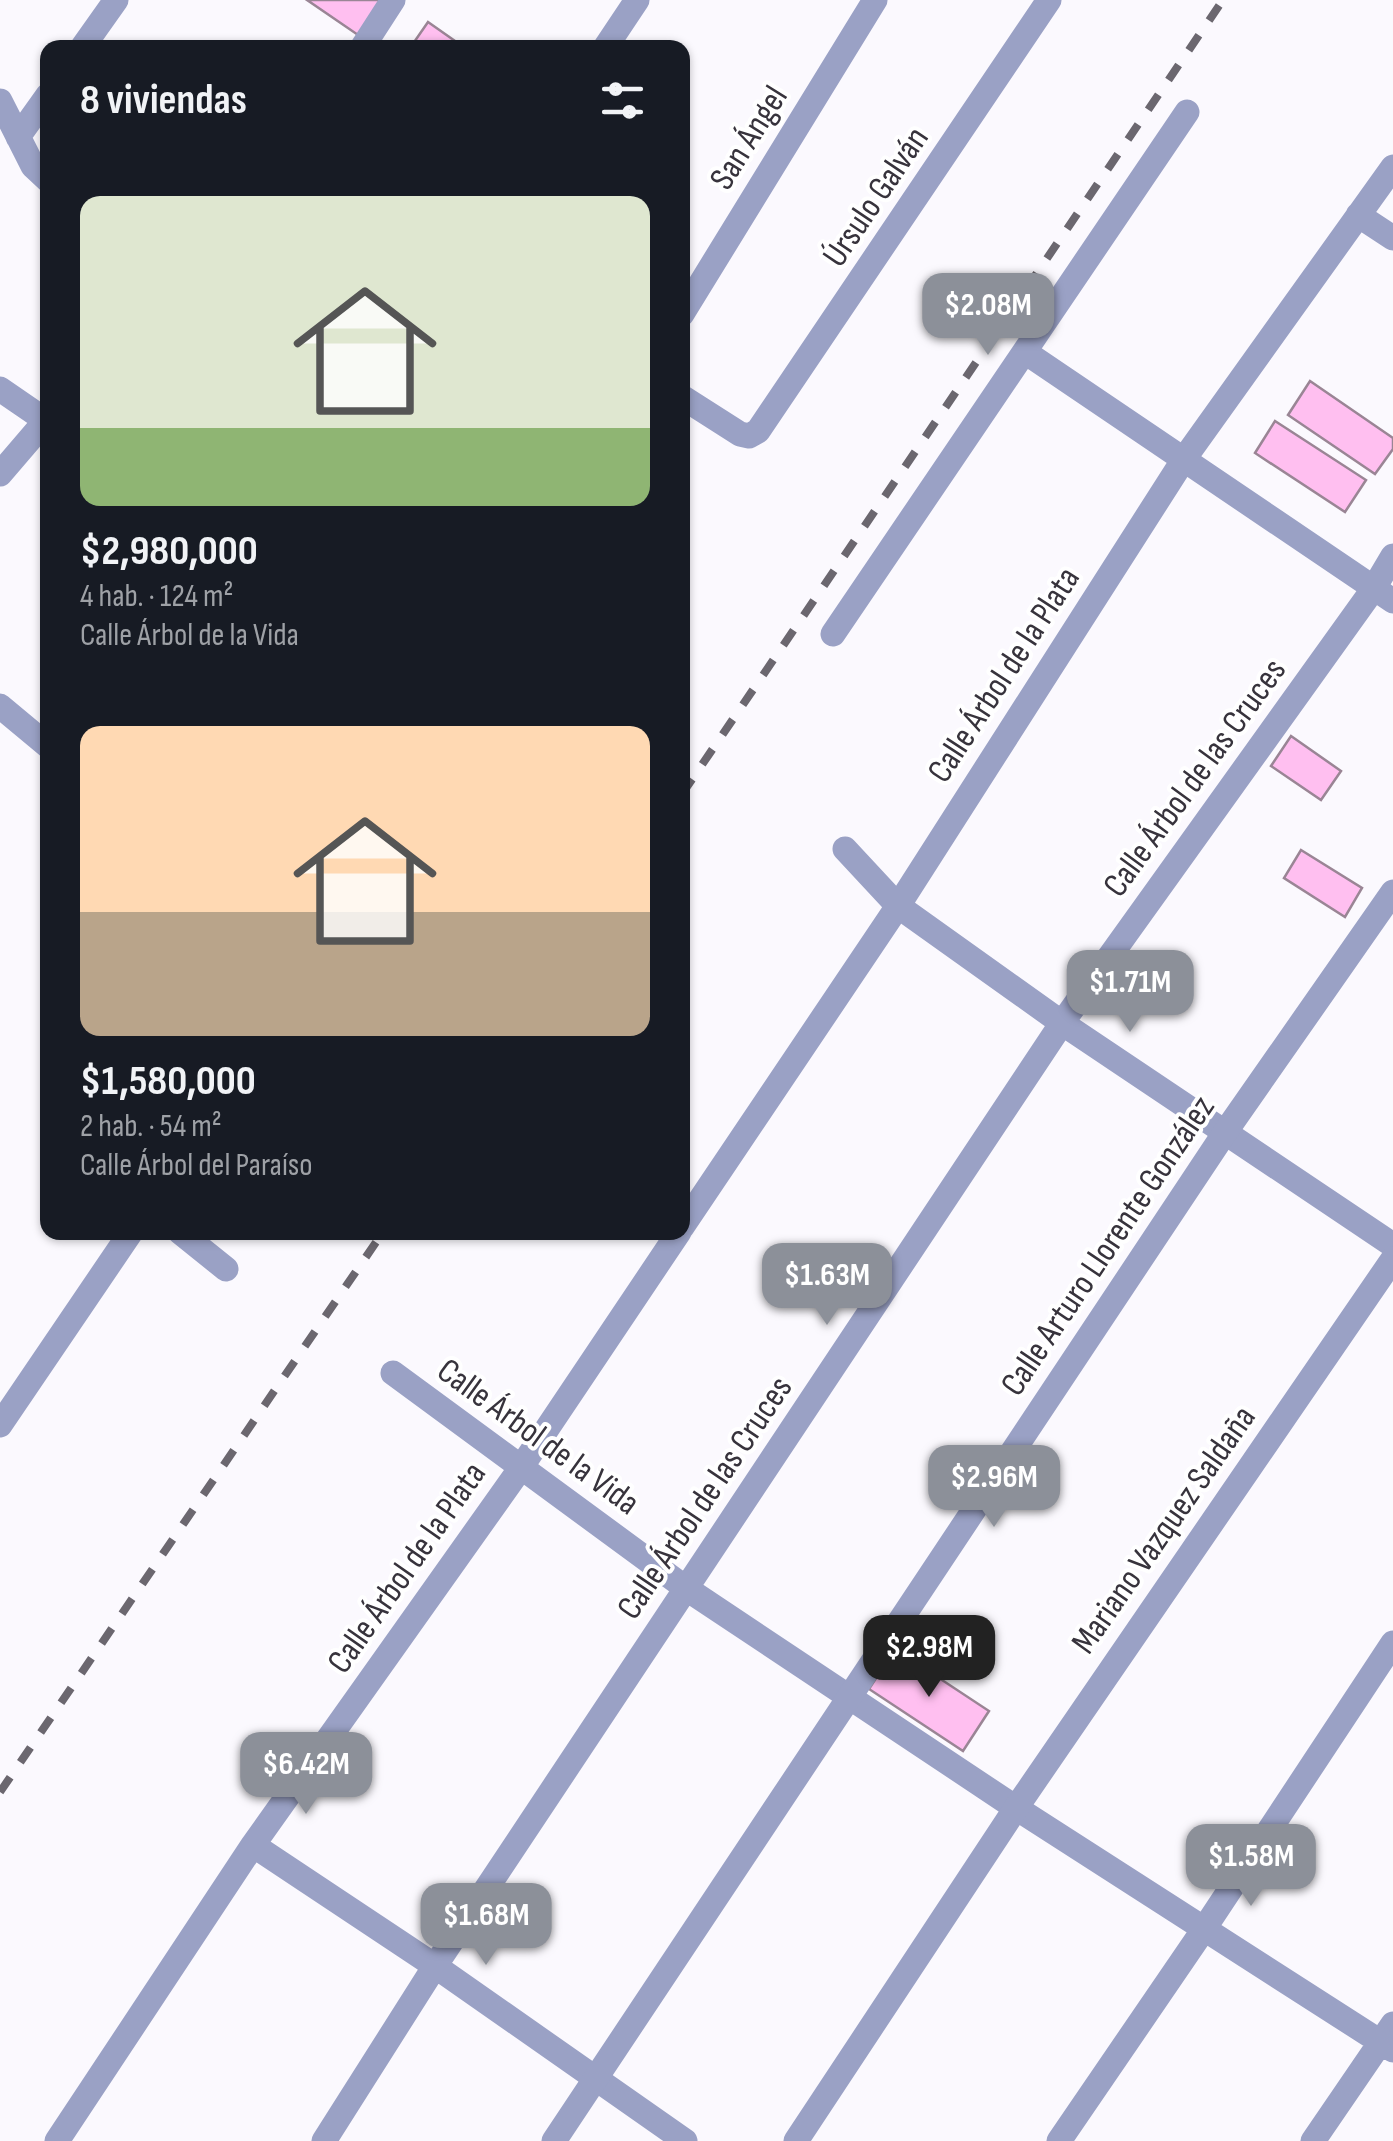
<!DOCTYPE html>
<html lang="es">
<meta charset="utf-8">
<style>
:root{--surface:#171b24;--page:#242831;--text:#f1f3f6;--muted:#9ea1a6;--accent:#8c9099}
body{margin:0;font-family:"Sofia Sans Condensed",sans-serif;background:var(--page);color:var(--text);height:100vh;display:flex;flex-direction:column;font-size:38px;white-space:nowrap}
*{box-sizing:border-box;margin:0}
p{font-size:32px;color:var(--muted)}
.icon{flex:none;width:55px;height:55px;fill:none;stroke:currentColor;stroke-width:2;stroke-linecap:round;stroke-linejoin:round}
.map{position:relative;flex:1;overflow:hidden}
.panel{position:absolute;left:40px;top:40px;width:650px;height:1200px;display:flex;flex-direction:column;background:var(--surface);border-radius:20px;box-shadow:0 2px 8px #0004}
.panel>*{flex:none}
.price{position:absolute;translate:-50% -85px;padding:0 22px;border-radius:20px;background:var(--accent);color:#fff;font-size:32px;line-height:65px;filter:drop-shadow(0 2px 5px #0008)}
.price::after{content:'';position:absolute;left:50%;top:60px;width:30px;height:22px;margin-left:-15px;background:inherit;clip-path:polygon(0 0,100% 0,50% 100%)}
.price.on{background:#222;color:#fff}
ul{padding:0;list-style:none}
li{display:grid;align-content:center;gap:20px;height:530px;padding:0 40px}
li span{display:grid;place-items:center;height:310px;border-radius:20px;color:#555}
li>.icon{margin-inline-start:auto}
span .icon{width:180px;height:180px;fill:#fffc;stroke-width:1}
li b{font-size:42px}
h2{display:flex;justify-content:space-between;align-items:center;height:120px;padding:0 40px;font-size:42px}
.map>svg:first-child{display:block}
</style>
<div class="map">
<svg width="1393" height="2141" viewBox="0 0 1393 2141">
<rect width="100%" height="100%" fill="#fbf9fe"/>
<path fill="#ffbff0" stroke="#9a8595" stroke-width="2.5" d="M307,0H380L361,37Z
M428,22L465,48H410Z
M1310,381L1393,438V449L1375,474L1288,415Z
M1275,421L1366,480L1345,512L1255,453Z
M1291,736L1341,771L1321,800L1271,766Z
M1301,850L1362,888L1345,917L1284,878Z
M895,1649L989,1711L963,1751L869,1689Z"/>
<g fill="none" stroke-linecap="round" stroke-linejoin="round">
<path stroke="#9aa1c5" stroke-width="25" d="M82,48L116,0
M362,48L393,0
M605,48L637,0
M0,101L33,166L48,180
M18,137L48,95
M1358,215L1393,238
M682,314L875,0
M1025,352L1393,601
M0,389L48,422
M682,397L740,434L749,436L758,431L1049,0
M0,474L48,418
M833,634L1187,112
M0,706L48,746
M845,849L898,906L1062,1023L1393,1245
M682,1227L898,906L1184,459L1393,167
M180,1232L226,1269
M393,1373L687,1589L1016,1808L1393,2050
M0,1425L131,1232
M253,1845L435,1966L685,2141
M57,2141L253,1845L520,1469L679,1232
M324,2141L435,1966L1062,1023L1374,588L1393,556
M1059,2141L1204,1929L1393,1643
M1313,2141L1393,2024"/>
<path stroke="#9aa1c5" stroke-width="25" d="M554,2141L1226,1131L1393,892
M796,2141L1016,1808L1393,1259"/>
<path stroke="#6b676f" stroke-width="8" stroke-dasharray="18 18" stroke-linecap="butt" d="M682,794L1223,0
M0,1792L383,1232"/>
</g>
<g text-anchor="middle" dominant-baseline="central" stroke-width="8" stroke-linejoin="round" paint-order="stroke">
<g font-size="35" fill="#37333c" stroke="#fff">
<text transform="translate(749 138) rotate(-58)">San Ángel</text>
<text transform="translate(876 197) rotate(-56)">Úrsulo Galván</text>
<text transform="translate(1004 675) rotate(-57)">Calle Árbol de la Plata</text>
<text transform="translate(1195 778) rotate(-54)">Calle Árbol de las Cruces</text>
<text transform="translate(1108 1246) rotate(-56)">Calle Arturo Llorente González</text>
<text transform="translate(538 1437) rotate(36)">Calle Árbol de la Vida</text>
<text transform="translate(705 1498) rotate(-56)">Calle Árbol de las Cruces</text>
<text transform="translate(1164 1530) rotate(-55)">Mariano Vazquez Saldaña</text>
<text transform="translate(407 1568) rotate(-55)">Calle Árbol de la Plata</text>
</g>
</g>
</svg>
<b class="price" style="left:988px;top:358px">$2.08M</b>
<b class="price" style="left:1130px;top:1035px">$1.71M</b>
<b class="price" style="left:827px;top:1328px">$1.63M</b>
<b class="price" style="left:994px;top:1530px">$2.96M</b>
<b class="price on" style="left:929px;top:1700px">$2.98M</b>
<b class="price" style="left:306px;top:1817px">$6.42M</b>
<b class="price" style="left:1251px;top:1909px">$1.58M</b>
<b class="price" style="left:486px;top:1968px">$1.68M</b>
<section class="panel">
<h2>8 viviendas<svg class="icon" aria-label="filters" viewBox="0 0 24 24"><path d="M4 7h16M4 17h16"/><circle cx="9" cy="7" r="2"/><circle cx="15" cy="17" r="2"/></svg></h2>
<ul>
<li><span style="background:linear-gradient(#dfe7d0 75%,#8fb573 0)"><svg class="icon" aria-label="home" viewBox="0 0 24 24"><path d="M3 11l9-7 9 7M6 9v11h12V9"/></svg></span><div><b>$2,980,000</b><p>4 hab. · 124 m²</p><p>Calle Árbol de la Vida</p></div></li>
<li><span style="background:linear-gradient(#ffd9b3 60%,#b9a48a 0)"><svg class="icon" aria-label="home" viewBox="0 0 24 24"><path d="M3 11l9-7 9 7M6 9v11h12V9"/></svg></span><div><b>$1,580,000</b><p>2 hab. · 54 m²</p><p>Calle Árbol del Paraíso</p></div></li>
</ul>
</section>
</div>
